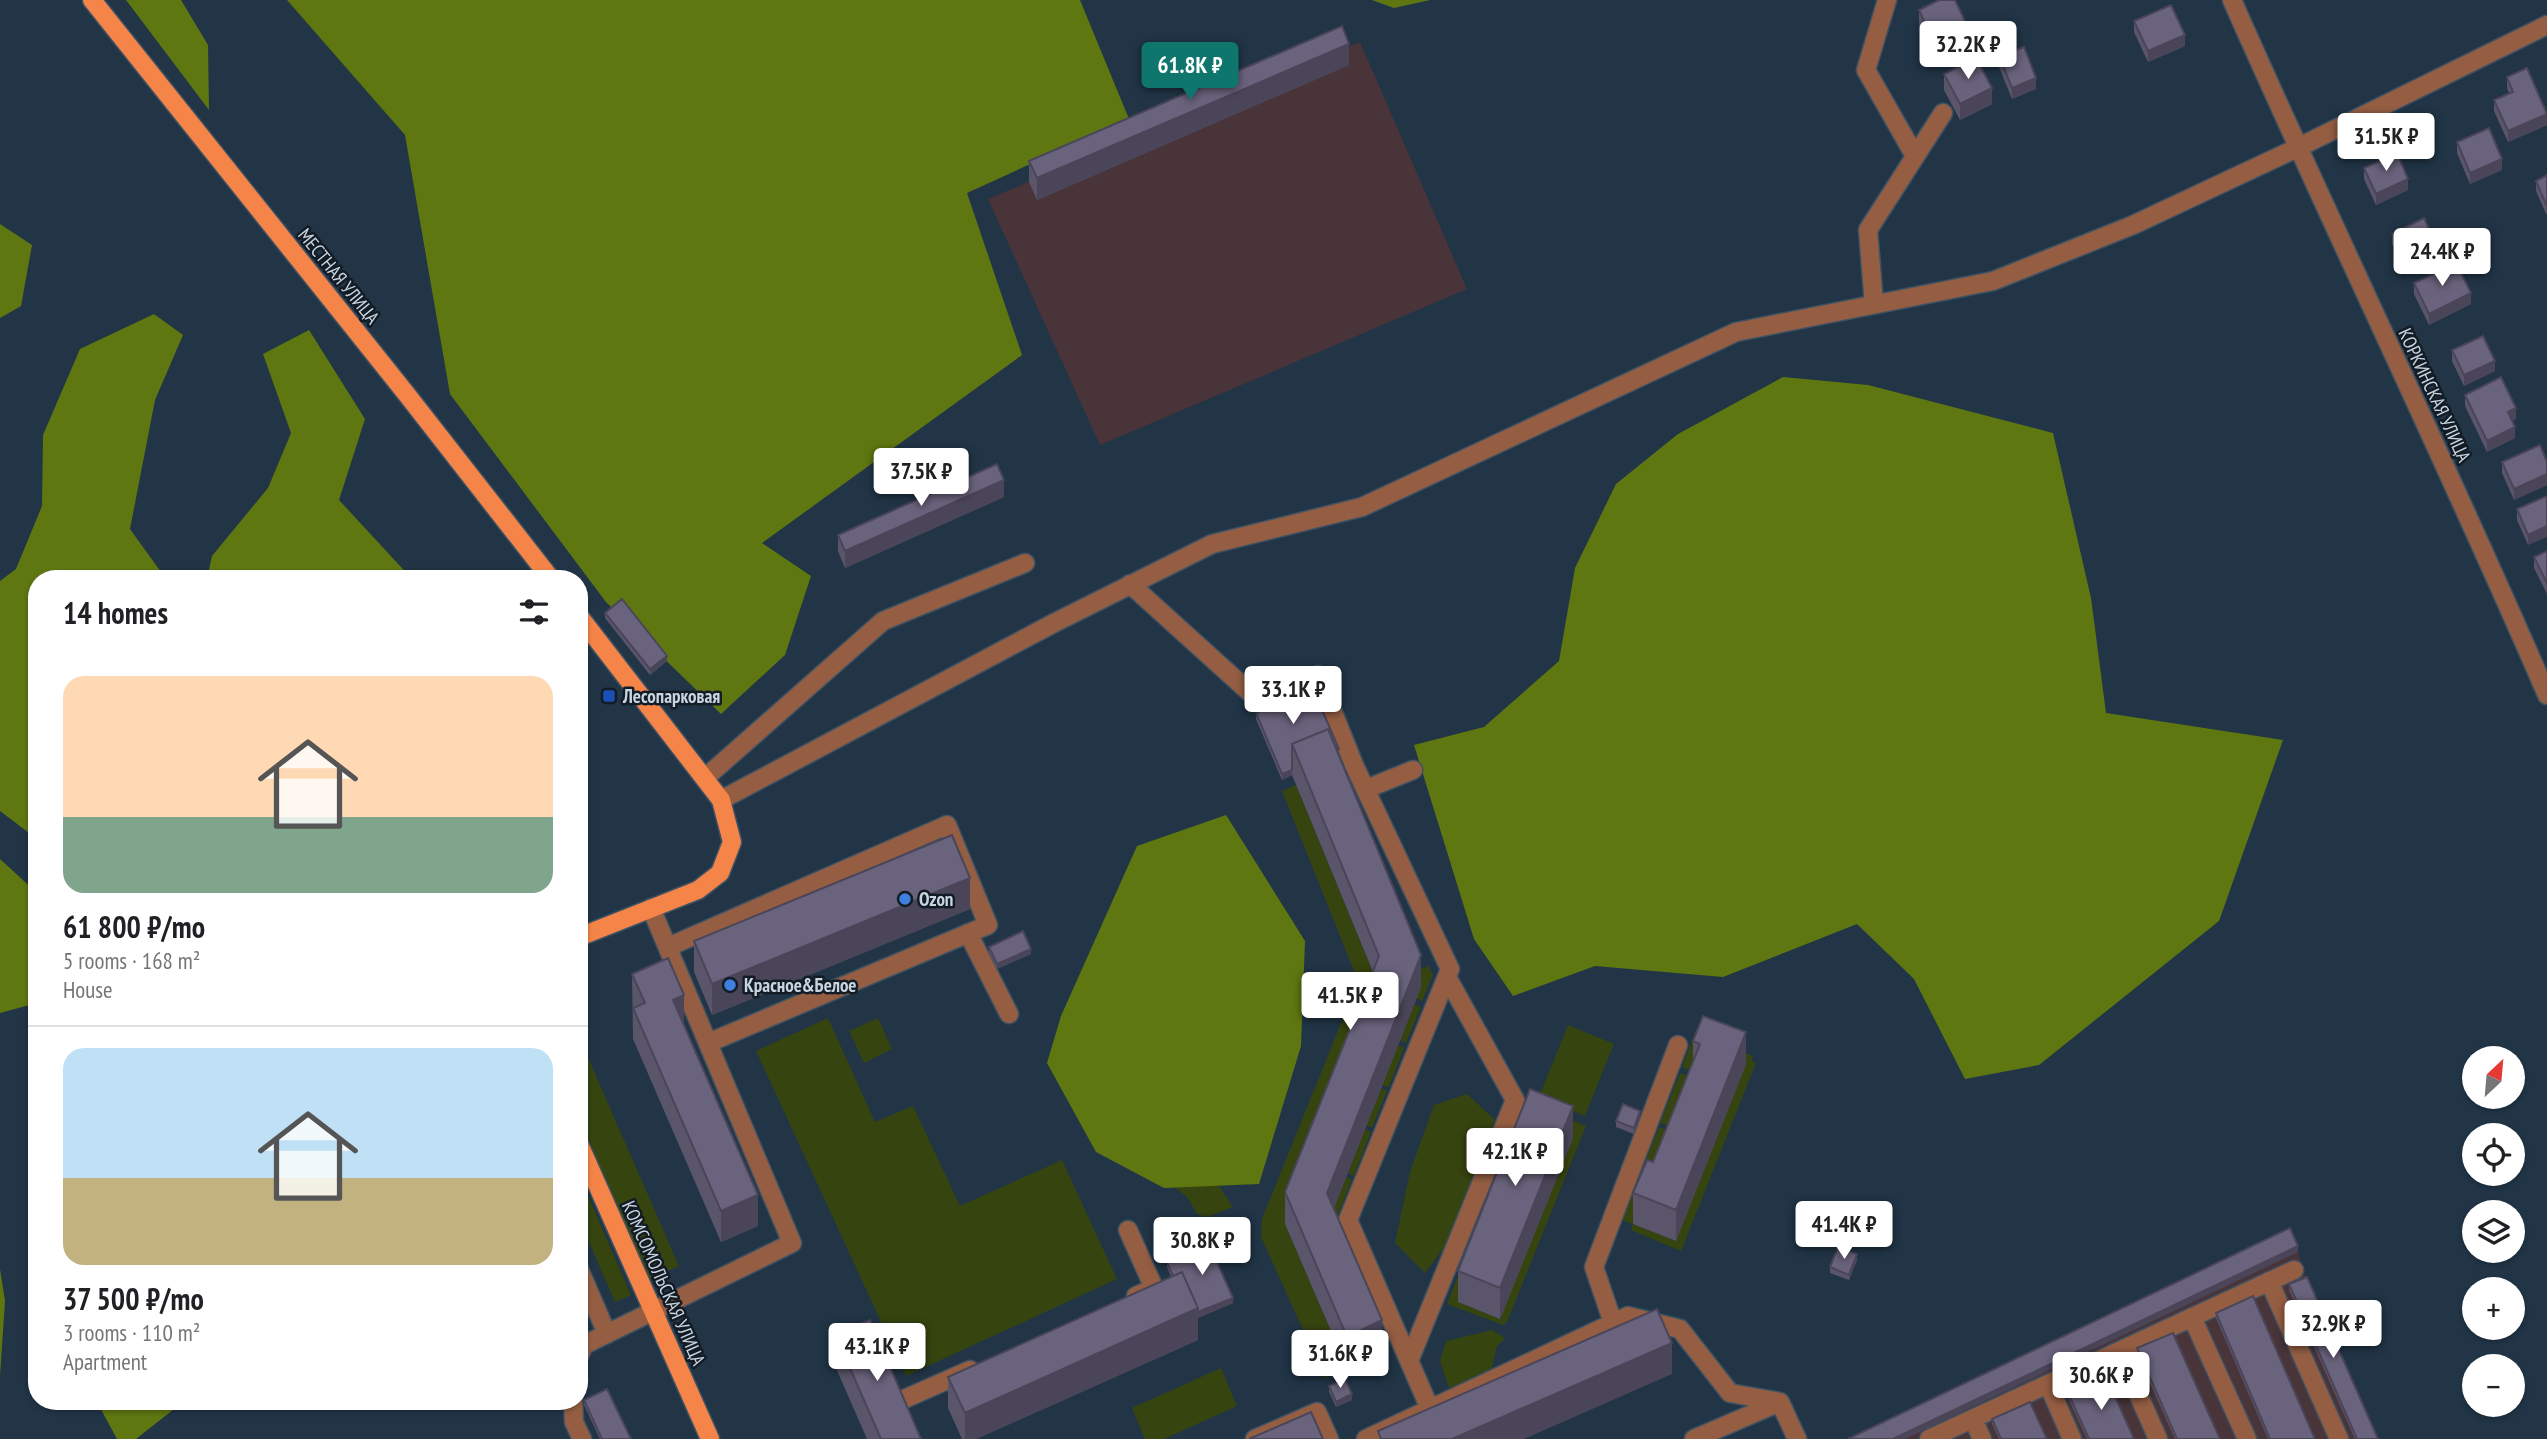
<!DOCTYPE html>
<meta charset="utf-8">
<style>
:root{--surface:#fff;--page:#f2f2f2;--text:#202124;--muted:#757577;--line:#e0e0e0;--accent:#0f766e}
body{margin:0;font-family:"PT Sans Narrow",sans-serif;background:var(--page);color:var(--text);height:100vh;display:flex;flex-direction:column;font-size:26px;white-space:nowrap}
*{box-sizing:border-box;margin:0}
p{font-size:23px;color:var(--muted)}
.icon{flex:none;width:38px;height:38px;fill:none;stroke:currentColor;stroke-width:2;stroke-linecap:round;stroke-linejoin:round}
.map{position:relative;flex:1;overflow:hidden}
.sheet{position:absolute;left:28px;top:570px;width:560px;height:840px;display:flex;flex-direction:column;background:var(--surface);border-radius:28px;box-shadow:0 2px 5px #0004}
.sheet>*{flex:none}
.needle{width:46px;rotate:26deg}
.tools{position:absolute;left:2462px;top:1046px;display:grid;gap:14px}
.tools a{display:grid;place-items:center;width:63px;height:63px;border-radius:50%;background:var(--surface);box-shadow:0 2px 5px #0004;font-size:35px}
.price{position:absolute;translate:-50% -60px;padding:0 16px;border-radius:7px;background:#fff;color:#222;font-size:23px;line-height:46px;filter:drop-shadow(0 2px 4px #0008)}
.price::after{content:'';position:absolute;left:50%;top:42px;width:21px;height:16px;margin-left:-10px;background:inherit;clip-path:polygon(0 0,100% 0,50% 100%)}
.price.on{background:var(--accent);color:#fff}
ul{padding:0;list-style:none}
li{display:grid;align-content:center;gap:14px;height:371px;padding:0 35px}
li+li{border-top:2px solid var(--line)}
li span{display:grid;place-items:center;height:217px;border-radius:21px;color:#555}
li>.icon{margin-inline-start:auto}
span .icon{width:126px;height:126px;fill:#fffc;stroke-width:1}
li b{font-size:30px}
h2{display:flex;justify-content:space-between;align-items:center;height:84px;padding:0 35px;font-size:30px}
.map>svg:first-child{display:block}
</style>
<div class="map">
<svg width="2547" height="1439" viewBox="0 0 2547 1439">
<rect width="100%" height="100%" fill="#213547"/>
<path fill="#493439" d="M1360,42L1467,289L1100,445L988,199Z
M2290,1234L2298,1252L2307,1282L2376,1439H1859Z"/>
<path fill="#36440f" d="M1296,785L1379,987L1285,1224L1347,1368L1325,1378L1261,1237L1262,1219L1358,981L1282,791Z
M1428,966L1433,975L1422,1001L1416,998L1415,972Z
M1414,1004L1421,1007L1406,1043L1400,1040Z
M828,1018L875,1122L913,1106L960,1206L1062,1160L1117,1279L906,1376L756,1051Z
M878,1018L892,1049L864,1063L849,1031Z
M1568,1025L1614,1044L1585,1116L1539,1097Z
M1695,1033L1753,1056L1751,1060L1756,1063L1681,1251L1631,1230L1633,1224L1676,1241L1693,1071L1682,1067Z
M579,1037L679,1266L649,1279L579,1119Z
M1398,1045L1404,1048L1389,1087L1382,1085Z
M1680,1073L1696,1079L1677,1129L1660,1123Z
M1381,1088L1387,1091L1372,1128L1366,1125Z
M1467,1094L1495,1120L1450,1240L1425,1273L1395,1243L1410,1172L1434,1105Z
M1536,1105L1586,1126L1507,1322L1503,1325L1447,1304L1461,1268L1458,1302L1501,1319Z
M1659,1127L1675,1133L1653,1188L1637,1182Z
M1365,1129L1371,1132L1354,1176L1348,1173Z
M1208,1170L1233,1207L1207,1217L1197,1214L1187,1197L1166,1180Z
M579,1175L631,1295L615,1302L579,1219Z
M1346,1177L1352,1179L1337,1218L1331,1215Z
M1635,1187L1645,1191L1632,1224L1622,1220Z
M1492,1330L1505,1338L1496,1348L1491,1373L1449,1388L1440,1361L1446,1341Z
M1221,1368L1237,1406L1164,1439H1145L1132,1408Z"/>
<path fill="#5f7711" d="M126,0H181L208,45L209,110Z
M287,0H1080L1129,119L967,193L1022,355L762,543L811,576L785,655L721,714L606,602L450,394L405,135Z
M1372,0H1430L1394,8Z
M0,224L32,245L21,306L0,318Z
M154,314L183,335L155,400L130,529L166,579H37V839L0,811V581L16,569L42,506L43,435L80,349Z
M309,330L365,419L339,500L412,579H207L212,556L268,488L291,433L263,354Z
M1783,377L1868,385L2053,433L2091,598L2106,713L2283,740L2219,921L2039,1065L1965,1079L1914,979L1857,924L1723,977L1595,966L1513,996L1474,939L1414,745L1484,727L1559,661L1575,568L1616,484L1678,434Z
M1226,815L1305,941L1301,1046L1259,1184L1164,1188L1096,1152L1047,1063L1061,1016L1137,846Z
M0,859L37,893V1003L0,1013Z
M0,1269L5,1301L0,1376Z
M97,1402H183L136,1439H117Z"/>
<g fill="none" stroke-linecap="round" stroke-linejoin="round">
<defs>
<path id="minor" d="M1887,0L1866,70L1915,156
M2232,0C2335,233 2446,461 2547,695
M1874,304L1868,230L1943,113
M1130,584L1256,698L1318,675L1354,765L1450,969L1348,1220L1430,1409
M705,778L883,621L1025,563
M1366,789L1413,770
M721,800L1054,623L1212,544L1362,507L1736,332L1993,281L2133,225L2297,148L2547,25
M968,933L1009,1014
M668,947L947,825L988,925L708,1043
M1128,1230L1154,1288L1136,1296
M579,1269L607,1334
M2269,1281L2339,1439
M2192,1317L2247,1439
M1613,1323L1594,1267L1678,1045
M2119,1351L2158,1439
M579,1356L584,1345L792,1243L651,908
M1409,1361L1515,1100L1447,977
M2048,1384L2072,1439
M902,1400L970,1370
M573,1402L574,1422L582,1439
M1973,1419L1982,1439
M1255,1439L1317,1412L1329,1439
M1366,1439L1628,1316L1680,1329L1730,1393L1780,1402L1797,1439
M1694,1439L1780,1402
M1929,1439L2294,1270"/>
<path id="major" d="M92,0L408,396L551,579
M579,616L721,800L732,842L720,873L698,890L579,937
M579,1144L710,1439"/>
</defs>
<use href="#minor" stroke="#3f5263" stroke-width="21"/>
<use href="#major" stroke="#3f5263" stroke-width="21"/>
<use href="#minor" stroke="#955e43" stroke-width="18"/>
<use href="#major" stroke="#f58448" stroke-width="18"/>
</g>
<path fill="#5b556c" d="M1919,10L1966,40L1932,55L1919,26Z
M2134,21L2185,46L2148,62L2134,32Z
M1999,56L2036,89L2012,99L1999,67Z
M1349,65L1037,200L1029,182V161Z
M1944,74L1992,104L1960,120L1944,90Z
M2507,77L2547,113V125L2508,142L2494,111V100L2509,93L2507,88Z
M2457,142L2502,170L2470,184L2457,153Z
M2364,168L2408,190L2376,205L2364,179Z
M2547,175V214H2546L2536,191V181Z
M2392,234L2438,259L2407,275L2392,244Z
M2414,283L2471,304L2429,325L2414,294Z
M2452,350L2495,371L2464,386L2452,361Z
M2465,395L2516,419L2512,421L2515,438L2487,452L2465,406Z
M2502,462H2547V485L2514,500L2502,473Z
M2547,496L2528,545L2517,520V509Z
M1004,497L845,568L838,551V535Z
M2547,551V594L2534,568V557Z
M605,613L667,661L650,675L605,618Z
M1256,713L1339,755L1421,987L1334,1208L1382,1351L1347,1368L1285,1224V1192L1373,972L1292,775L1282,780L1256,719Z
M970,909L712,1015L694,972V941Z
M989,947L1031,954L997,969L989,952Z
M632,974L684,1025L758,1226L721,1242L633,1039Z
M1693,1041L1746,1064L1676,1241L1633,1224V1193L1653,1162L1693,1061Z
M1640,1117L1634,1134L1616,1127V1121Z
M1573,1138L1500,1319L1458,1302V1271Z
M1857,1260L1849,1280L1830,1273V1267Z
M1167,1262L1233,1303L1198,1318V1340L976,1439H962L948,1408V1377L1171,1277L1167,1267Z
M2289,1284L2378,1439H2355L2289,1290Z
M2216,1313L2315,1439H2268L2216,1318Z
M835,1334L921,1439H867L835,1366Z
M2137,1348L2220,1439H2175L2137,1354Z
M1329,1386L1352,1400L1336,1407L1329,1392Z
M2069,1395L2134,1439H2087L2069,1400Z
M584,1400L631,1439H600L584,1405Z
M1992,1419L2047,1439H1999L1992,1424Z"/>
<path fill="#4a4558" d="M1966,23V40L1932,55V39Z
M2185,35V46L2148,62V51Z
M1349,44V65L1037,200V178Z
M2036,78V89L2012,99V88Z
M1992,88V104L1960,120V104Z
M2547,114V125L2508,142V131Z
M2502,159V170L2470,184V173Z
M2408,179V190L2376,205V194Z
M2438,248V259L2407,275V264Z
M2471,293V304L2429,325V314Z
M2495,361V371L2464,386V375Z
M2516,408V419L2508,423V412Z
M2515,427V438L2487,452V441Z
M2547,474V485L2514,500V489Z
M1004,480V497L845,568V551Z
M2547,526V537L2528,545V535Z
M667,656V661L650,675V669Z
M1292,770V775L1282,780V774Z
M970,878V909L712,1015V984Z
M1031,949V954L997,969V964Z
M1421,955V987L1327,1225V1193Z
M684,995V1026L673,1000Z
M1746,1032V1064L1676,1241V1210Z
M1573,1106V1138L1500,1319V1288Z
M1640,1111V1117L1634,1134V1128Z
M758,1195V1226L721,1242V1211Z
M2298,1246V1252L1905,1439H1893Z
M1857,1254V1260L1849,1280V1275Z
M1233,1298V1303L1198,1318V1340L976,1439H965V1413L1198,1308Z
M1382,1320V1351L1347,1368V1337Z
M1672,1343V1374L1524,1439H1452Z
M1352,1394V1400L1336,1407V1402Z"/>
<path fill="#6a637d" stroke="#4a4558" stroke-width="2" d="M1939,0H1955L1966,23L1932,39L1919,10Z
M2171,5L2185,35L2148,51L2134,21Z
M1342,26L1349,44L1037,178L1029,161Z
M2024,47L2036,78L2012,88L1999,56Z
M1976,58L1992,88L1960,104L1944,74Z
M2527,68L2547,114L2508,131L2494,100L2513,92L2507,77Z
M2489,128L2502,159L2470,173L2457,142Z
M2397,153L2408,179L2376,194L2364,168Z
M2547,175V203L2546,204L2536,181Z
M2424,218L2438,248L2407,264L2392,234Z
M2456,263L2471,293L2429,314L2414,283Z
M2483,336L2495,361L2464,375L2452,350Z
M2501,377L2516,408L2508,412L2515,427L2487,441L2465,395Z
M2540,445L2547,462V474L2514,489L2502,462Z
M997,464L1004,480L845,551L838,535Z
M2547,496V526L2528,535L2517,509Z
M2547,551V583L2534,557Z
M622,599L667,656L650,669L605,613Z
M1313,689L1339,749L1337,750L1328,729L1292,744V770L1282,774L1256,713Z
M1328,729L1421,955L1327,1193L1382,1320L1347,1337L1285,1192L1379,956L1292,744Z
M952,835L970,878L712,984L694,941Z
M1023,931L1031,949L997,964L989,947Z
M668,958L684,995L673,1000L758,1195L721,1211L633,1008L645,1003L632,974Z
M1703,1016L1746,1032L1676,1210L1633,1193L1647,1160L1653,1162L1700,1044L1693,1041Z
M1530,1089L1573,1106L1500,1288L1458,1271Z
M1623,1104L1640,1111L1634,1128L1616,1121Z
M2290,1228L2298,1246L1893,1439H1848Z
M1209,1244L1233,1298L1198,1312V1308L1182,1272L1173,1276L1167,1262Z
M1838,1247L1857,1254L1849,1275L1830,1267Z
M1182,1272L1198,1308L965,1413L948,1377Z
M2307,1277L2378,1439H2357L2289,1284Z
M2253,1296L2315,1439H2270L2216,1313Z
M1657,1309L1672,1343L1452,1439H1381L1378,1431Z
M870,1320L921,1439H881L835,1334Z
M2173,1333L2220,1439H2177L2137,1348Z
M2107,1378L2134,1439H2089L2069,1395Z
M1345,1379L1352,1394L1336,1402L1329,1386Z
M607,1389L631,1439H602L584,1400Z
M2030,1402L2047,1439H2001L1992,1419Z
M1311,1412L1323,1439H1249Z"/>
<rect fill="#1a4fb4" stroke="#131c24" stroke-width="2.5" x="602" y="689" width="14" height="14" rx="3.5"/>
<g fill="#3f7fe0" stroke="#131c24" stroke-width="2.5">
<circle cx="905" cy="899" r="7"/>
<circle cx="730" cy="985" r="7"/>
</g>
<g text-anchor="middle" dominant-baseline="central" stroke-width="5" stroke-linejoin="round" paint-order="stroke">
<g font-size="19" fill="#c8d4e0" stroke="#131c24">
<text transform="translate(339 276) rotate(51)">МЕСТНАЯ УЛИЦА</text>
<text transform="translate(2435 395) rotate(65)">КОРКИНСКАЯ УЛИЦА</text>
<text transform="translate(664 1283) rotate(66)">КОМСОМОЛЬСКАЯ УЛИЦА</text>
</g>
<g font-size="19" font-weight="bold" fill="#c8d4e0" stroke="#131c24" text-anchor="start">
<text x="623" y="696">Лесопарковая</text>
<text x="919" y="899">Ozon</text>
<text x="744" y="985">Красное&amp;Белое</text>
</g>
</g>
</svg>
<div class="tools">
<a><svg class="needle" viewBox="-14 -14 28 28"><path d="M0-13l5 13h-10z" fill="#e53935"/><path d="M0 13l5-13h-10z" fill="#757577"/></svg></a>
<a><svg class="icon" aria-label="locate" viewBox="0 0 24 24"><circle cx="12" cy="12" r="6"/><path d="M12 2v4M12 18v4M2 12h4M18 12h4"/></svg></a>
<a><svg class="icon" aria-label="layers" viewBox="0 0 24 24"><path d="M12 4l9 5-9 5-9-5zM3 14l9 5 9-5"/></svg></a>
<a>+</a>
<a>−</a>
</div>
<b class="price" style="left:1968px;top:81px">32.2K ₽</b>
<b class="price on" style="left:1190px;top:102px">61.8K ₽</b>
<b class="price" style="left:2386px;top:173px">31.5K ₽</b>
<b class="price" style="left:2442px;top:288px">24.4K ₽</b>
<b class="price" style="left:921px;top:508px">37.5K ₽</b>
<b class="price" style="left:1293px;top:726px">33.1K ₽</b>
<b class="price" style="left:1350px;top:1032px">41.5K ₽</b>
<b class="price" style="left:1515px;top:1188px">42.1K ₽</b>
<b class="price" style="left:1844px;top:1261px">41.4K ₽</b>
<b class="price" style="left:1202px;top:1277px">30.8K ₽</b>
<b class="price" style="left:2333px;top:1360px">32.9K ₽</b>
<b class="price" style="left:877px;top:1383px">43.1K ₽</b>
<b class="price" style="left:1340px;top:1390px">31.6K ₽</b>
<b class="price" style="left:2101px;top:1412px">30.6K ₽</b>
<section class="sheet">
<h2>14 homes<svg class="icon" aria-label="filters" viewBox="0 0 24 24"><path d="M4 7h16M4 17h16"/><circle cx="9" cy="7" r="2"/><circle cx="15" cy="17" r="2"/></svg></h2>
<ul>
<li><span style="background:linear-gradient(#ffd9b3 65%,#7fa58c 0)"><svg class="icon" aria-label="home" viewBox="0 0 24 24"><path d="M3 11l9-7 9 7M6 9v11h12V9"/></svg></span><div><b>61 800 ₽/mo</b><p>5 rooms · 168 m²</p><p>House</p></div></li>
<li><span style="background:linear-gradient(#bfe0f5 60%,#c2b280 0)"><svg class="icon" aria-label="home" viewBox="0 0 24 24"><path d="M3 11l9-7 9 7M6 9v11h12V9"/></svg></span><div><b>37 500 ₽/mo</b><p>3 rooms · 110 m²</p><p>Apartment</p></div></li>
</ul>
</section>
</div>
